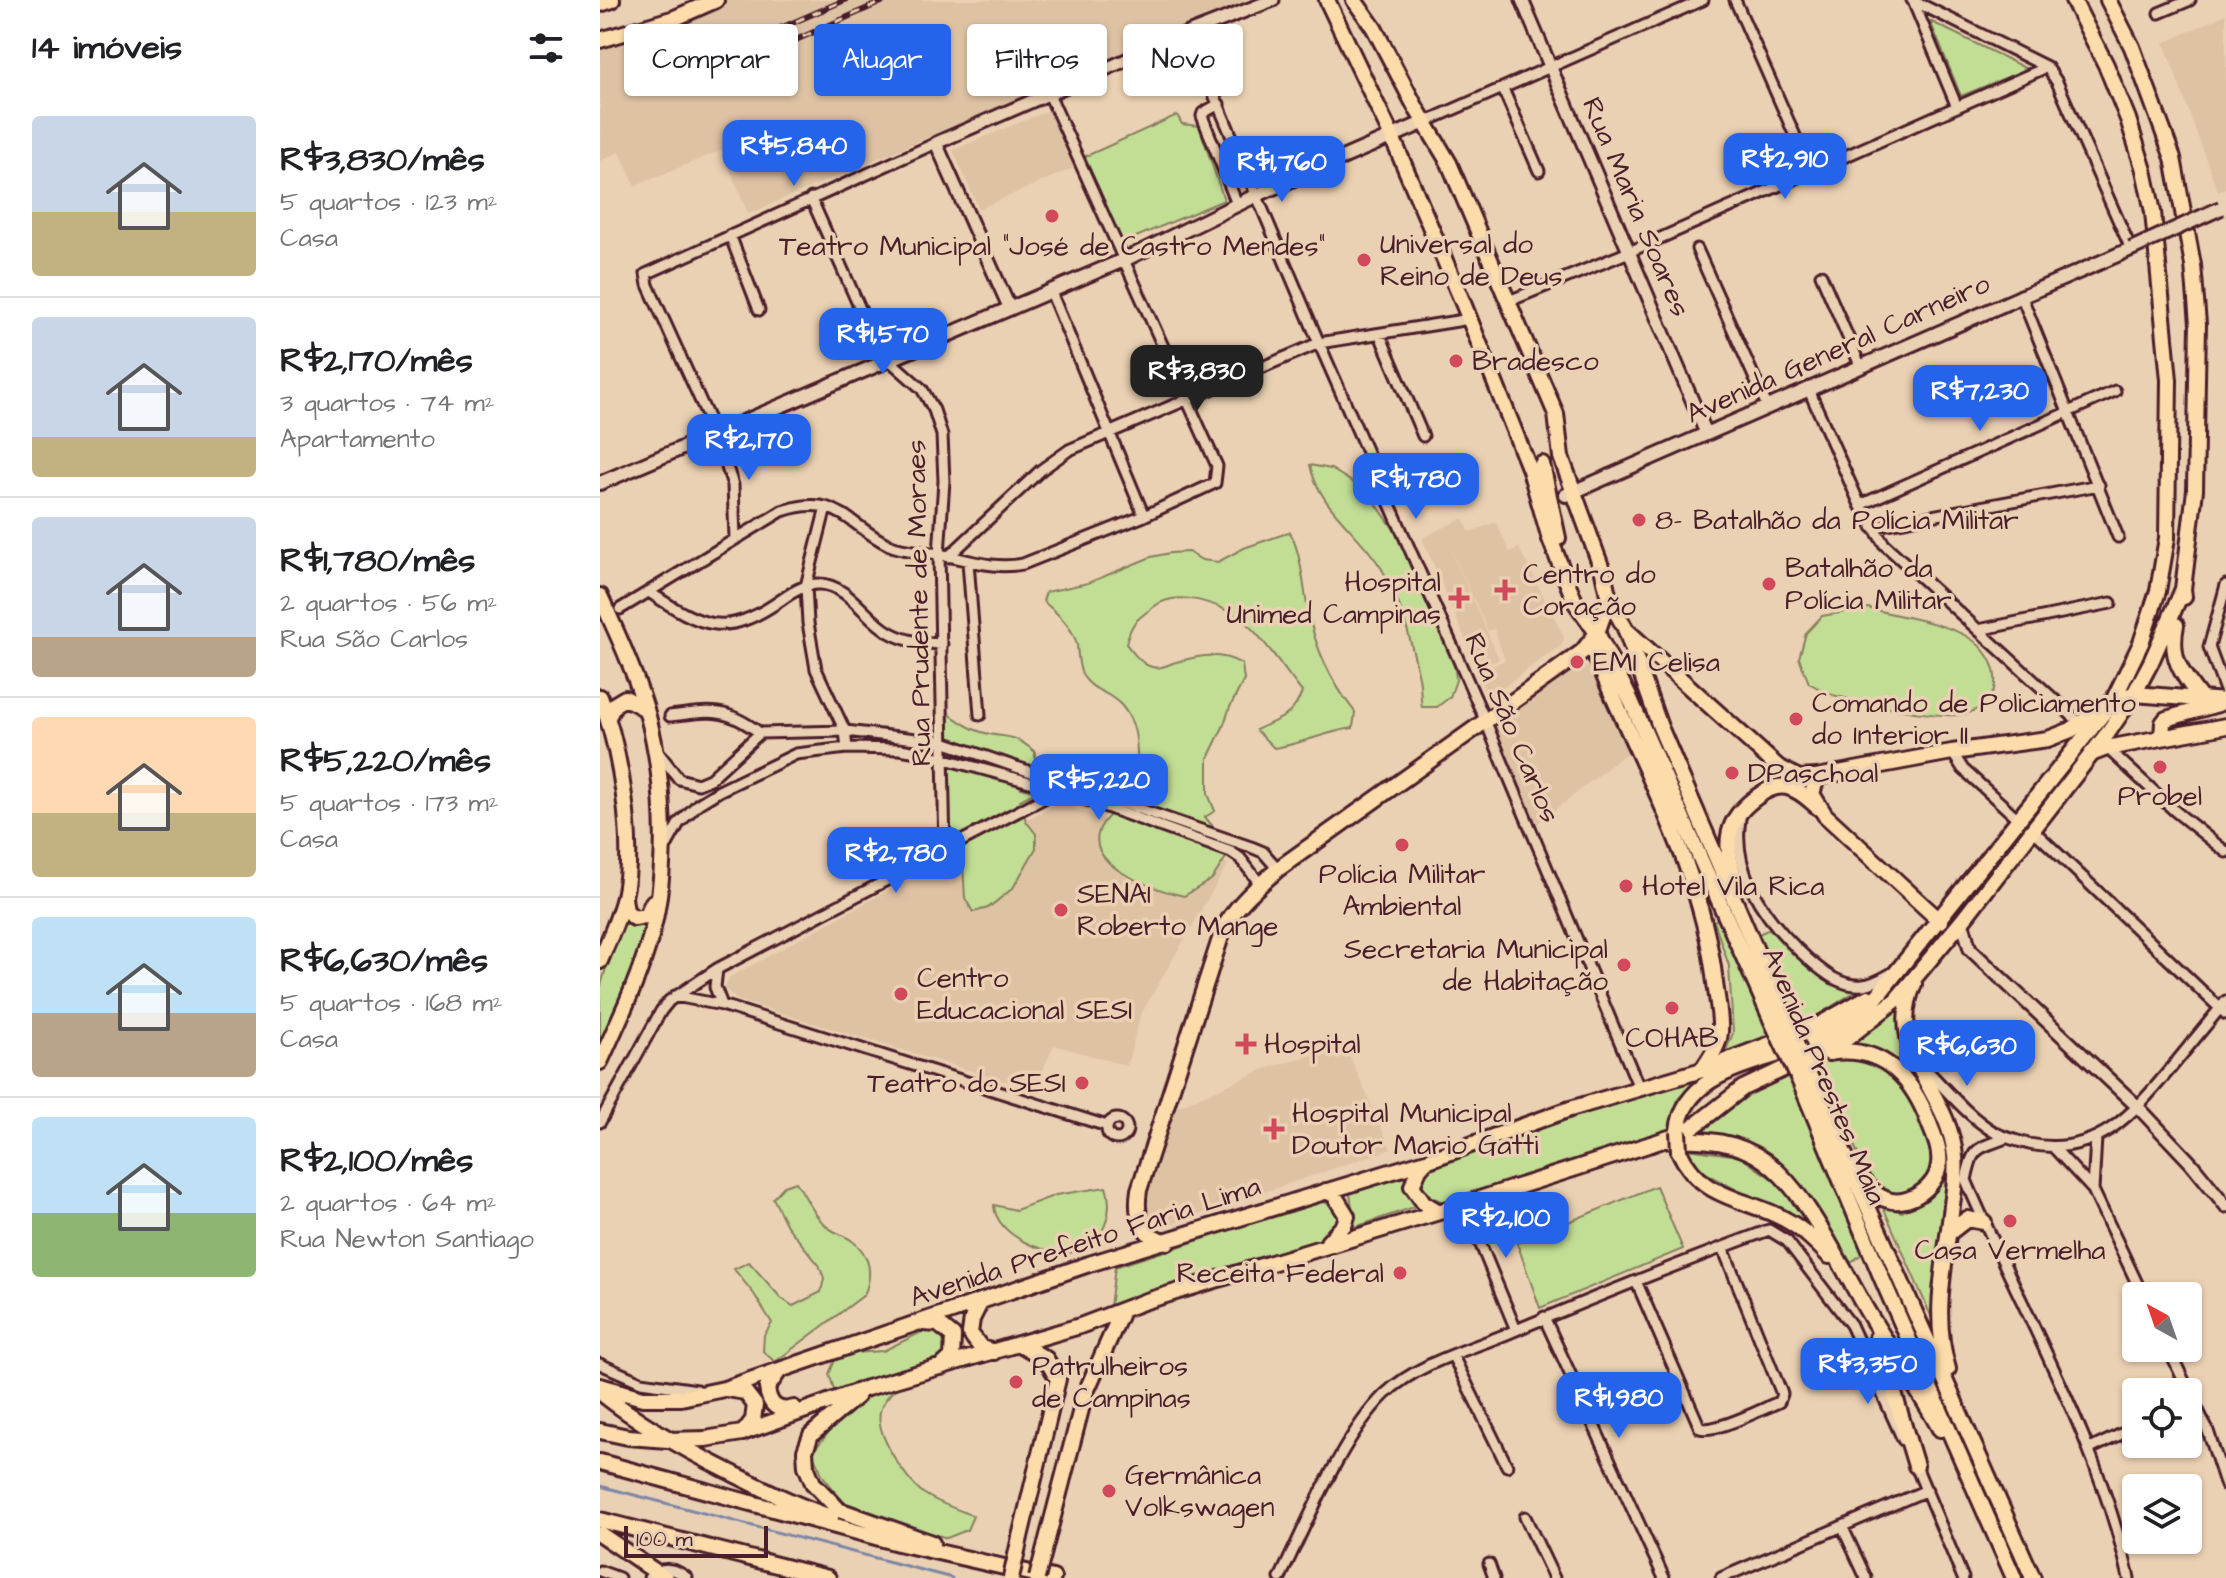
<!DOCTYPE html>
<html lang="pt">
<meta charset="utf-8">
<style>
:root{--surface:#fff;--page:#f2f2f2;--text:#202124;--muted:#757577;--line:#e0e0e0;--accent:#2563eb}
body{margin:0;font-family:"Architects Daughter",sans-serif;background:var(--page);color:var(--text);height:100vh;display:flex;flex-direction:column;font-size:30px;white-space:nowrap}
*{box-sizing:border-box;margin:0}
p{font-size:26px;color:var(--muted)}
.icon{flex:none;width:44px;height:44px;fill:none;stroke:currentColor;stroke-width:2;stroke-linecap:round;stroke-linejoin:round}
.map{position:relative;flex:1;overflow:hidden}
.side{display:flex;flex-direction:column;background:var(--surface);width:600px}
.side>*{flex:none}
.banner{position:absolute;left:24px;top:24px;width:760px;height:72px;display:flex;gap:16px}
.needle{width:52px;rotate:320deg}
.tools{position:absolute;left:1522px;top:1282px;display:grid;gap:16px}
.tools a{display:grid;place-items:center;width:80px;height:80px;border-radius:8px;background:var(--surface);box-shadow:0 2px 6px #0004;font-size:40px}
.scale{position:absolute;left:24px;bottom:20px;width:144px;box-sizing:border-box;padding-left:8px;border:4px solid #4a1f2b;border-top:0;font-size:22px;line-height:28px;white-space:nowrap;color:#4a1f2b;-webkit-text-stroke:6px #ebd1b3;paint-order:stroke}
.price{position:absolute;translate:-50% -68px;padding:0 18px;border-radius:16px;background:var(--accent);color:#fff;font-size:26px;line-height:52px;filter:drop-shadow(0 2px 4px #0008)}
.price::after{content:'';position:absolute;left:50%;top:48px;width:24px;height:18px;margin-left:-12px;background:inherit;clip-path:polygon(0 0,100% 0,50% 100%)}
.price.current{background:#222;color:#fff}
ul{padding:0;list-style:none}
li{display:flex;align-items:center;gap:24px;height:200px;padding:0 32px}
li+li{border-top:2px solid var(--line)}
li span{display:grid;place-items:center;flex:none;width:224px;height:160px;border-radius:8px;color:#555}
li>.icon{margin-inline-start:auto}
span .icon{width:96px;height:96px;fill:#fffc;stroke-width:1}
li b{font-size:34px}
h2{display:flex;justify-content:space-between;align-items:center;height:96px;padding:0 32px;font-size:34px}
.pill{padding:0 28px;border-radius:8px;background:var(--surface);box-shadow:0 2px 6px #0004;font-size:28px;line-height:72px}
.pill.current{background:var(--accent);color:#fff}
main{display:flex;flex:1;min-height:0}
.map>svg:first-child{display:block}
</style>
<main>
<section class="side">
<h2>14 imóveis<svg class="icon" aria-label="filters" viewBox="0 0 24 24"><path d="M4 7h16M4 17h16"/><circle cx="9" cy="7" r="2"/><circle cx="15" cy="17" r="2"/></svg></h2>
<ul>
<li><span style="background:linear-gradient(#c9d6e8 60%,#c2b280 0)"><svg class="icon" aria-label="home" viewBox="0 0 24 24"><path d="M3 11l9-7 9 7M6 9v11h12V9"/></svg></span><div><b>R$3,830/mês</b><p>5 quartos · 123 m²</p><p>Casa</p></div></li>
<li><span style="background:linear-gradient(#c9d6e8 75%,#c2b280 0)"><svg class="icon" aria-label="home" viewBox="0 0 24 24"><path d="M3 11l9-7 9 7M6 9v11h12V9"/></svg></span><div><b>R$2,170/mês</b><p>3 quartos · 74 m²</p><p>Apartamento</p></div></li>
<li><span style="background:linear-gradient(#c9d6e8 75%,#b9a48a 0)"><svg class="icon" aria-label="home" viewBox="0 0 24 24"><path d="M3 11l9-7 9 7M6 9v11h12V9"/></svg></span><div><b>R$1,780/mês</b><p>2 quartos · 56 m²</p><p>Rua São Carlos</p></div></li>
<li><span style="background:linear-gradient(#ffd9b3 60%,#c2b280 0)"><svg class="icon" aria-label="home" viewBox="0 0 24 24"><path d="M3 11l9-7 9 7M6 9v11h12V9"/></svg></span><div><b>R$5,220/mês</b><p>5 quartos · 173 m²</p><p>Casa</p></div></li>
<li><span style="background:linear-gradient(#bfe0f5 60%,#b9a48a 0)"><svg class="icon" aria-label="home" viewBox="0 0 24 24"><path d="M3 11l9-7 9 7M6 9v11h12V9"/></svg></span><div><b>R$6,630/mês</b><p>5 quartos · 168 m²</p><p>Casa</p></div></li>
<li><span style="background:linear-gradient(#bfe0f5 60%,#8fb573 0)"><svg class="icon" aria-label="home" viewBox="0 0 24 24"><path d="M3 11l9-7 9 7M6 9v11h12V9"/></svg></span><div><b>R$2,100/mês</b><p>2 quartos · 64 m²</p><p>Rua Newton Santiago</p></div></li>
</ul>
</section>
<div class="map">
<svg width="1626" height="1578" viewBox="0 0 1626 1578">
<rect width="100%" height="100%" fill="#ebd1b3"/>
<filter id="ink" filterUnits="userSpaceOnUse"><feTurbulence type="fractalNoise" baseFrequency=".0125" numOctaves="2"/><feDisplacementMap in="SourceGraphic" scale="16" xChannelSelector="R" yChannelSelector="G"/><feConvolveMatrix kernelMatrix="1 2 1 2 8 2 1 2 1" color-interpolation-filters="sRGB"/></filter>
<g filter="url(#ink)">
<path fill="#dec2a4" d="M126,0H650L148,214L122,150L35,186L20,152L0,161V51Z
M1626,14V188L1618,192L1564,43Z
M452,109L478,166L379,209L353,150Z
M863,518L870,532L896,522L910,552L919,548L964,637L962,645L896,692H885L877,673L905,660L894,629L888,631L845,536L899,659L878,669L822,538Z
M976,662L994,671L1029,751L936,825L892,718Z
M459,803L628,864L540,1016L527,1066L454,1045L434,1090L137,1000L124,988L130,977L285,892Z
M745,1045L791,1149L550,1231L541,1203L572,1109L665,1069Z"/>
<path fill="#c2de95" stroke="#867e60" stroke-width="2" d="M1330,21L1427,69L1361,96Z
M577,115L582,124L599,126L624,200L522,243L484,157Z
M710,465L731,469L768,492L815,560L853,650L856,680L850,697L837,707H822C820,697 821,687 819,677C811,642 802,602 783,571C761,533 719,509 710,465Z
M690,532C702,556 703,585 708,611C715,647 732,683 755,712L753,728C725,732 702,744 674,748L656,730C679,718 692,719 702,692C685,671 666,641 647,624C625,605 579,588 555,606C537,619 531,622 526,644C532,651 540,663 549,666C561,671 569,663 580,661C602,655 621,652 642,664L644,680L630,707L623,727L608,758V794L615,811L605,817L624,840L629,853L612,879L584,896C557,890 475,865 503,823C512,810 529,799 541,789C533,760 544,732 522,706C510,692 492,691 483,676C478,668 478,655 477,645C473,627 457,613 443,601L446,592L488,583L551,557L570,553L588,552L602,560L618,562L644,548Z
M1268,608C1300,617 1340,621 1368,637C1401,657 1409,703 1364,714C1341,720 1262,703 1237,696C1227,694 1218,688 1209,683L1199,658L1206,633L1222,616Z
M343,710C354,717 365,726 376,730C403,741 409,729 435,752V767L421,788L436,792L420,800L426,821L436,834V848L413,888L388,908L373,912L365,898L363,864L351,835L345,837Z
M22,913L50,926L35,973L0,1051V989Z
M1119,918L1170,1037L1123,1058L1133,1033L1129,966L1114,921Z
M1169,929C1199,959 1214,977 1254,992L1200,1027L1157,935Z
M1300,1006C1298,1030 1298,1049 1311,1070L1280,1053L1250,1043L1269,1031Z
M1254,1055C1266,1060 1285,1065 1293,1074C1305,1088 1314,1107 1321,1124C1336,1159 1340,1184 1295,1194L1275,1183L1261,1161L1217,1061Z
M1188,1074L1262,1254L1250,1263L1212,1204L1178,1161L1151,1147L1096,1133L1142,1096Z
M1097,1079L1078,1099L1069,1131L844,1202L823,1194V1179L833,1164L971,1116Z
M1087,1149L1139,1156L1179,1184L1207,1223L1173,1210L1101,1170Z
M806,1173L804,1191L817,1206L755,1227L750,1194Z
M1346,1180L1331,1316L1283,1207L1302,1212L1324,1200Z
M196,1182C206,1196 211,1211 224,1224C231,1232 242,1234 251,1240C271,1254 273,1275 264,1295L175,1362L163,1351L164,1335L172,1323L154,1294L134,1269L149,1262L181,1298L193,1306L221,1292L224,1278L219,1265L187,1226L173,1198L184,1186Z
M1056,1186L1083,1249L940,1308L917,1243Z
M506,1187C515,1211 503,1247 474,1252C448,1257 395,1236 394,1205L416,1210L456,1195Z
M722,1201L733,1206L738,1216L736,1226L723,1239L510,1307L515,1267Z
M338,1324L352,1330L362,1342L355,1356C332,1367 291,1382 281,1408C272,1431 306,1480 323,1493C339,1504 356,1508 373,1516L367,1530L347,1538L331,1533L270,1526L243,1501L223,1476L212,1452C238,1424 243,1412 229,1374L235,1360L252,1353L283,1351Z"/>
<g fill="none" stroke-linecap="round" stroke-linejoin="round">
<path stroke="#7c86a6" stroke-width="3" d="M0,1486L352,1578"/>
<defs>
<path id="minor" d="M1135,0L1211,172
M1312,0L1447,67L1457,82L1531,249
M1313,1L1357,107
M1559,13L1590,0
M588,33L719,343L885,720L1040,1090
M903,89L939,171
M619,104L603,113L602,116L637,204
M825,122L1103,0
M211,198L273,338L288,359L322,389L334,410L342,435L344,481L339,554L345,852
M130,235L159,310
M1097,249L1167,406
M1221,275L1260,365
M451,292L544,516
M1421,295L1518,537
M909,301L1029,252L1447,67
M780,335L823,436
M1208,388L1260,505L1284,544L1480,723
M1260,505L1515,391
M226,507L206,586L208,623L216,669L245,731L247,748
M1272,527L1499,485
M135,538L133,485L116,435L48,285L46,274L336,143
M348,557L441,470L469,450L719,343L870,319
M368,562L380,715
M1626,585L1609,647L1626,693
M49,592C102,627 125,639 181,600C192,592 206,583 220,584C248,585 266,619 289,632C306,642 323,643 342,644
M20,609L182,511C238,493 245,523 289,545C304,552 321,551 338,554C367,559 393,570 423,564L544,516L615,483L617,466L449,94
M1378,630L1511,603
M70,716C112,711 125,707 160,733
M1507,748L1575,811L1626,852
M58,752L79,779L98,784L110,779L160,733L245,731L343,742L651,847L663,852L678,869
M1352,752L1363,769L1417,818
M1140,819C1131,875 1169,924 1208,959C1224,973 1241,987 1263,985C1274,984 1283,978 1292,973
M1432,829L1626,1014
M64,850L79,823L98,804L119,791L196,754L247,748L300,749L323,753L459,790L631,852L640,858L661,885
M117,969L115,987L122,1005
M75,996L122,1005L507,1126
M1322,1065C1345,1088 1366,1115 1394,1132C1405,1138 1417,1141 1429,1144C1496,1158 1533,1114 1571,1068C1589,1046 1608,1023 1626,1001
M507 1129a10 10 0 1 1 20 0a10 10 0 1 1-20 0Z
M0,1122L61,1011L69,1001L117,969L459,790
M1406,1138C1375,1150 1373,1146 1366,1180C1422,1312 1498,1437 1529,1578
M1454,1148L1493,1190L1543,1296
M1493,1190L1496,1138
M864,1204L916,1330
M1036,1281L1100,1428C1116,1433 1162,1409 1179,1402L1182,1394L1123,1248
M944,1317L1064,1578
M1568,1348L1608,1431L1626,1486
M853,1356L907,1466
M0,1364L41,1382L97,1390
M1490,1449L1536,1427
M1315,1464L1363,1578
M925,1517L954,1578
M1242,1526L1266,1578
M889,1564L894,1578
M0,1571L19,1578
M49,1578C61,1566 74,1567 87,1578
M680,1578C707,1523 742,1436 785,1394C818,1363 868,1350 909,1333C995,1297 1082,1262 1169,1230L1187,1241L1251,1325L1303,1440
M1121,1578L1327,1490"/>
<path id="tertiary" d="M922,0L1106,433
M410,309L336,143L588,33L673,0
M1362,921L1370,949L1538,1107L1591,1163L1626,1206"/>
<path id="secondary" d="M0,483L526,259L657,195L825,122
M966,495L1531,249"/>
<path id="primary" d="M727,0L792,137L863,303L930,470L950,539L975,602L997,633
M0,4L12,0
M0,40L75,18L116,0
M942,464L958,538
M0,596C17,633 34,670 46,709C65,775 69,866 52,932C40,977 19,1020 0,1062
M0,697C20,748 36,843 24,897C19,919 8,941 0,961
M8,717L15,704L25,698L46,709
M1562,738L1563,723L1566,719L1618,704
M1491,754L1507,748L1626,726
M24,898L26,911L34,918L46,916L53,902
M1340,921L1225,815L1212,794L1217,777L1352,752L1448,739L1471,730L1513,701L1534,694L1626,701
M826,1161L819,1169L812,1186L824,1203L839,1212
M726,1191L734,1195L747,1216L744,1225L728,1242
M568,1242C541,1237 535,1216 539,1190L623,930C636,904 657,888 678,869L982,652L997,633L1009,599L1003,572L961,457L956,414L849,163L816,108L774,28L754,0
M381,1301L372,1319L370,1333L381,1348L394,1352
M323,1323L338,1324L353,1336L352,1357L341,1367
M420,1344L446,1359L458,1379L420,1537
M179,1371L167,1388C169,1405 178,1413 194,1408
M0,1386L43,1398H81L124,1389L489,1264L826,1161L970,1109L1102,1070
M127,1389L145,1392L155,1405L153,1420L143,1433
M0,1392C40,1424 82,1448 128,1471C162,1488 194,1505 231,1517
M257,1396L211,1435L205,1451L206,1466L213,1483L239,1510L332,1543
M0,1431L28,1437L68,1440L105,1439L142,1433L267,1388L480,1326L543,1302L839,1212L1051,1144
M0,1462L298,1543L453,1578
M0,1520L228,1578
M0,1534L65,1578
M444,1551L485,1394L522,1311"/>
<path id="trunk" d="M1508,0L1532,47L1573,158L1593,265L1598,324L1596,437L1595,490L1583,589L1584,597
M1009,599L1025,628L1060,727L1183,1013
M1576,625C1569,659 1582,674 1602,700
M1025,629L1178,767L1199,778L1217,777
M997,633L1031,701L1171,1019
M986,648L994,652C1038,761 1102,865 1115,983C1117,999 1121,1016 1120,1032C1119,1046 1110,1058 1102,1070
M1135,879C1123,843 1125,819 1158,796C1166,790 1177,785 1187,787C1200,790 1209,800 1219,808
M1314,984C1284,1052 1349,1091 1355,1156C1357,1172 1354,1189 1352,1205C1346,1261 1331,1314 1348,1369
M1229,1053C1281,1044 1312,1077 1329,1123C1334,1136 1341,1150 1339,1164C1337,1188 1307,1208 1285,1199C1275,1195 1268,1187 1261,1179
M1102,1070L1215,1027L1268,997
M1208,1072L1433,1578
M1198,1077L1283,1281L1414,1578
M1078,1131C1084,1067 1168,1063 1214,1041C1237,1031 1256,1016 1275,999L1513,701L1541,643L1558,591L1567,538L1569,380L1553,212L1544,170L1528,119L1506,65L1473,0
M1071,1141C1103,1137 1139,1142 1165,1161C1209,1193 1243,1272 1272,1319C1294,1355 1319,1390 1340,1429
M1051,1144L1081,1134L1097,1124L1143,1088L1245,1040L1296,1000L1362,921L1507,734L1534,694L1551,662L1583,589
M1079,1151C1101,1200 1145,1197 1186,1220C1203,1229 1216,1242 1229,1256
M1349,1233L1367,1219L1384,1222
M1277,1337L1316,1466"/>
</defs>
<use href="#minor" stroke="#4a1f2b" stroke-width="15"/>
<use href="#tertiary" stroke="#4a1f2b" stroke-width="17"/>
<use href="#secondary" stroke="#4a1f2b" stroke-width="18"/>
<use href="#primary" stroke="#4a1f2b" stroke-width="20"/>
<use href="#trunk" stroke="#4a1f2b" stroke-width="20"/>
<use href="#minor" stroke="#ebd1b3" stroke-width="9"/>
<use href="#tertiary" stroke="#ebd1b3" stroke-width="11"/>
<use href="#secondary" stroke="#ebd1b3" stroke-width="12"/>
<use href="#primary" stroke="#fddcac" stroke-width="14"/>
<use href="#trunk" stroke="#fddcac" stroke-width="14"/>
<defs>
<path id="rail" d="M130,50L245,0
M137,66L286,0"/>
</defs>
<use href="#rail" stroke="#4a1f2b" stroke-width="6"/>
<use href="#rail" stroke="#ebd1b3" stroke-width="3" stroke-dasharray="9" stroke-linecap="butt"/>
<defs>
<path id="secondary-bridge" d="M1531,249L1621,208"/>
<path id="primary-bridge" d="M411,1578L420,1537
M437,1578L444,1551"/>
<path id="trunk-bridge" d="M1183,1013L1208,1072
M1171,1019L1198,1077
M1078,1131L1079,1151"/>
</defs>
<use href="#secondary-bridge" stroke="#4a1f2b" stroke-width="18" stroke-linecap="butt"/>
<use href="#primary-bridge" stroke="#4a1f2b" stroke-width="20" stroke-linecap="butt"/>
<use href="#trunk-bridge" stroke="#4a1f2b" stroke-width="20" stroke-linecap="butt"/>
<use href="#secondary-bridge" stroke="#ebd1b3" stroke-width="12"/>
<use href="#primary-bridge" stroke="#fddcac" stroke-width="14"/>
<use href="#trunk-bridge" stroke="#fddcac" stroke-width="14"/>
</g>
</g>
<g fill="#d1495b" stroke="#ebd1b3" stroke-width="3">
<circle cx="452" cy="216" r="8"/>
<circle cx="764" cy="260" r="8"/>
<circle cx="856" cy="361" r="8"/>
<circle cx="1039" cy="520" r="8"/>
<circle cx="1169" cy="584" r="8"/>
<path d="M901 578h8v8h8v8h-8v8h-8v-8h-8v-8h8z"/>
<path d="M855 586h8v8h8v8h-8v8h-8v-8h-8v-8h8z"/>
<circle cx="977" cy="662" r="8"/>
<circle cx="1196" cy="719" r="8"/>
<circle cx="1560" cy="767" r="8"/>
<circle cx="1132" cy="773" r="8"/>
<circle cx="802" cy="845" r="8"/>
<circle cx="1026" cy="886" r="8"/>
<circle cx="461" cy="910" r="8"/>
<circle cx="1024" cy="965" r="8"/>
<circle cx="301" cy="994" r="8"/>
<circle cx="1072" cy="1008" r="8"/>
<path d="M642 1032h8v8h8v8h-8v8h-8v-8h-8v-8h8z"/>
<circle cx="482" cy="1083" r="8"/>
<path d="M670 1117h8v8h8v8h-8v8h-8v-8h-8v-8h8z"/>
<circle cx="1410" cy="1221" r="8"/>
<circle cx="800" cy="1273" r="8"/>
<circle cx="416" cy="1382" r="8"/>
<circle cx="509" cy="1491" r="8"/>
</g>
<g text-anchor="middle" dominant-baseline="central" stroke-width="7" stroke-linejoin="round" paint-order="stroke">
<g font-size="28" fill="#4a1f2b" stroke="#ebd1b3">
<text transform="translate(1036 207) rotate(67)">Rua Maria Soares</text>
<text transform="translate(1238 349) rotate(-24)">Avenida General Carneiro</text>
<text transform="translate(319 603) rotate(-91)">Rua Prudente de Moraes</text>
<text transform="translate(912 728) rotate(67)">Rua São Carlos</text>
<text transform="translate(1224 1076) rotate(67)">Avenida Prestes Maia</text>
<text transform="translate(485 1242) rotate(-18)">Avenida Prefeito Faria Lima</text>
</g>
<g font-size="28" fill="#4a1f2b" stroke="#ebd1b3" text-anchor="start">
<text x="780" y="244">Universal do<tspan x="780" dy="32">Reino de Deus</tspan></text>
<text x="452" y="246" text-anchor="middle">Teatro Municipal "José de Castro Mendes"</text>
<text x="872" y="361">Bradesco</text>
<text x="1055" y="520">8- Batalhão da Polícia Militar</text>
<text x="1185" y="568">Batalhão da<tspan x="1185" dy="32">Polícia Militar</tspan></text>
<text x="923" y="574">Centro do<tspan x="923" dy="32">Coração</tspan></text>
<text x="841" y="582" text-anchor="end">Hospital<tspan x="841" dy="32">Unimed Campinas</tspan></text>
<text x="993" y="662">EMI Celisa</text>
<text x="1212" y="703">Comando de Policiamento<tspan x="1212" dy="32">do Interior II</tspan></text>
<text x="1148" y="773">DPaschoal</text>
<text x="1560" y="796" text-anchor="middle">Probel</text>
<text x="802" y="874" text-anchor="middle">Polícia Militar<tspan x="802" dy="32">Ambiental</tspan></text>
<text x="1042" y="886">Hotel Vila Rica</text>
<text x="477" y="894">SENAI<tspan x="477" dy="32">Roberto Mange</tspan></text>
<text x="1008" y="949" text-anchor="end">Secretaria Municipal<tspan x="1008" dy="32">de Habitação</tspan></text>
<text x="317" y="978">Centro<tspan x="317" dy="32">Educacional SESI</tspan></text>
<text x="1072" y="1038" text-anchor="middle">COHAB</text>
<text x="664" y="1044">Hospital</text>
<text x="466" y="1083" text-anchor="end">Teatro do SESI</text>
<text x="692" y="1113">Hospital Municipal<tspan x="692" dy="32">Doutor Mario Gatti</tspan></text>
<text x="1410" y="1250" text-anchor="middle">Casa Vermelha</text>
<text x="784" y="1273" text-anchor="end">Receita Federal</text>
<text x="432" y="1366">Patrulheiros<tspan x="432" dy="32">de Campinas</tspan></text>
<text x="525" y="1475">Germânica<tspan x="525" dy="32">Volkswagen</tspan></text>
</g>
</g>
</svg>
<div class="tools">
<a><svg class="needle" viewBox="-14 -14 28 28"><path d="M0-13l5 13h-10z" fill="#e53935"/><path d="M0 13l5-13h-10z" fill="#757577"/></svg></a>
<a><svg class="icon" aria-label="locate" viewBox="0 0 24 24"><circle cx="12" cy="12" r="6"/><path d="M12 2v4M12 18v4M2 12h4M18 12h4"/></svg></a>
<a><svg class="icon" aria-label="layers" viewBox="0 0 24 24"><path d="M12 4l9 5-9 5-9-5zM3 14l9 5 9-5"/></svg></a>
</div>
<div class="scale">100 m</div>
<b class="price" style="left:194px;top:188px">R$5,840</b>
<b class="price" style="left:1185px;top:201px">R$2,910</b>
<b class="price" style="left:682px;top:204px">R$1,760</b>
<b class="price" style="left:283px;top:376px">R$1,570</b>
<b class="price current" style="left:597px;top:413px">R$3,830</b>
<b class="price" style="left:1380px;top:433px">R$7,230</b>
<b class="price" style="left:149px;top:482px">R$2,170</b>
<b class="price" style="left:816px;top:521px">R$1,780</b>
<b class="price" style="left:499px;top:822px">R$5,220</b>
<b class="price" style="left:296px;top:895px">R$2,780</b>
<b class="price" style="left:1367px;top:1088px">R$6,630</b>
<b class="price" style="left:906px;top:1260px">R$2,100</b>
<b class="price" style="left:1268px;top:1406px">R$3,350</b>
<b class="price" style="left:1019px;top:1440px">R$1,980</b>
<div class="banner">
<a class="pill">Comprar</a>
<a class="pill current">Alugar</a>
<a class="pill">Filtros</a>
<a class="pill">Novo</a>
</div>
</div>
</main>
